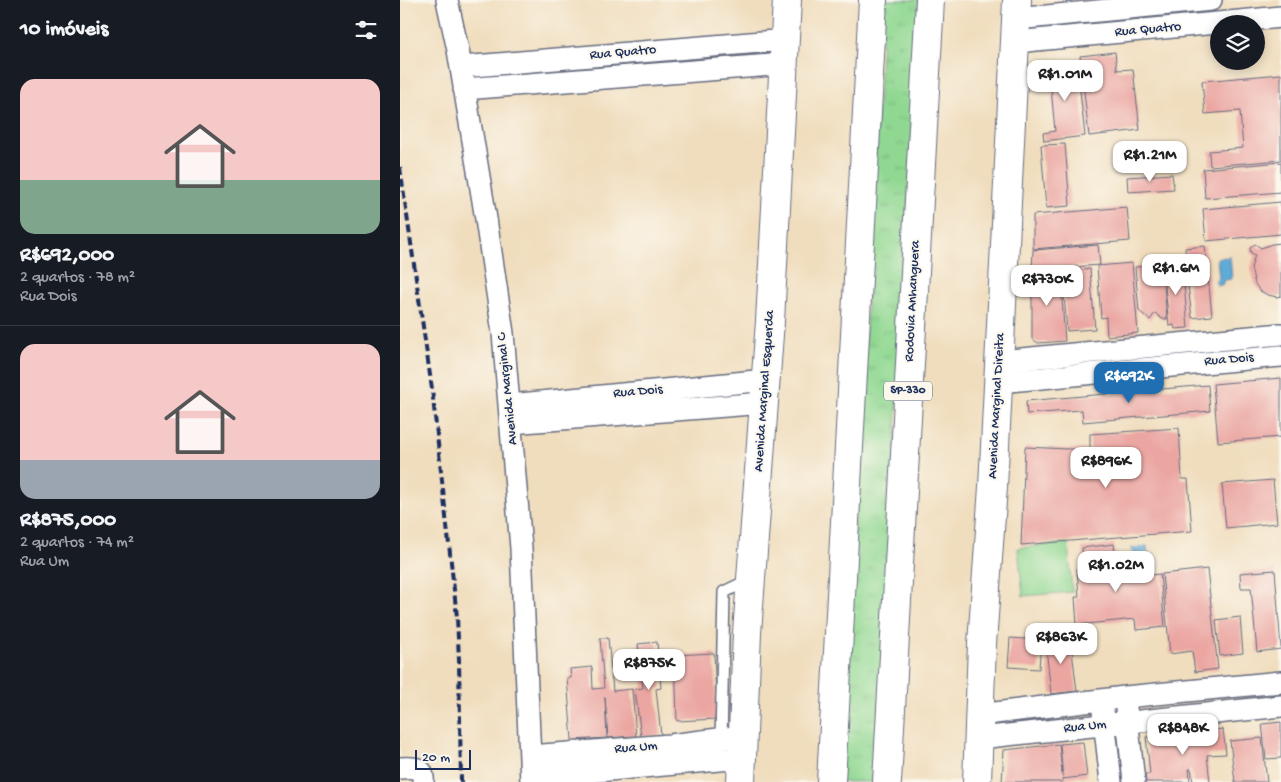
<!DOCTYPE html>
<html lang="pt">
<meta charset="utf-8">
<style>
:root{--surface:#171b24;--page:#20242c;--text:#f1f3f6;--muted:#9ea1a6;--line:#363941;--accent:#1f6fb2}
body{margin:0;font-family:"Gochi Hand",sans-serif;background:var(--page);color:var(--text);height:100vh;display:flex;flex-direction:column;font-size:19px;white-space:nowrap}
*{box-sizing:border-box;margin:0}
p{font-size:16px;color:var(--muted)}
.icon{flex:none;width:28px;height:28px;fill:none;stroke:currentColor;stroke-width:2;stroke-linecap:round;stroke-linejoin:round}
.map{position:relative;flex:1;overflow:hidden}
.panel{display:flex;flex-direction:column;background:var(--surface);width:400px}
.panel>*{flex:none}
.controls{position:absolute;left:810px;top:15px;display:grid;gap:10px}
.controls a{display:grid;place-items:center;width:55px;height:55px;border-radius:50%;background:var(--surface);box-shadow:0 2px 12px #0003;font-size:25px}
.scale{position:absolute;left:15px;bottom:12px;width:56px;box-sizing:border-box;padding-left:5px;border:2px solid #1b2f5e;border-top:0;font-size:14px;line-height:18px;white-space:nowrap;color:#1b2f5e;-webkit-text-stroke:4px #fbf7ec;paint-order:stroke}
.price{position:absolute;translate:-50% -42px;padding:0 11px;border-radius:10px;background:#fff;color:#222;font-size:16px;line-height:32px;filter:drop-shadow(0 1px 2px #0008)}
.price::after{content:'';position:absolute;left:50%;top:30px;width:15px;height:11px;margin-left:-8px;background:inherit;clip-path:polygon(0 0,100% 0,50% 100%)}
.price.on{background:var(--accent);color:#fff}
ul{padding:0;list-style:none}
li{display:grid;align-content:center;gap:10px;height:265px;padding:0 20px}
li+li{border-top:1px solid var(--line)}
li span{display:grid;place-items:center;height:155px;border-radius:15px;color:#555}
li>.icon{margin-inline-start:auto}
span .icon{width:90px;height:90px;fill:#fffc;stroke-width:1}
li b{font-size:21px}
h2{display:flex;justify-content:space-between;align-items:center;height:60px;padding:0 20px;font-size:21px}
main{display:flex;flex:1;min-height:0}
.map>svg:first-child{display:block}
</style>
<main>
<section class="panel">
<h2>10 imóveis<svg class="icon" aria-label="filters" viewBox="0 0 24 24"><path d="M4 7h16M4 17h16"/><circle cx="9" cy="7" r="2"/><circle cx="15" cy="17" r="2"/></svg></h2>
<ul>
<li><span style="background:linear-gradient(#f6c9c9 65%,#7fa58c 0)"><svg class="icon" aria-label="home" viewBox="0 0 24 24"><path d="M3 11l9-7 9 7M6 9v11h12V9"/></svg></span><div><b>R$692,000</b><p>2 quartos · 78 m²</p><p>Rua Dois</p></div></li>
<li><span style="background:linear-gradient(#f6c9c9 75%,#9aa5b1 0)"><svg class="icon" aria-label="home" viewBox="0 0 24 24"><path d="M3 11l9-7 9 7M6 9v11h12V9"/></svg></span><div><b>R$875,000</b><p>2 quartos · 74 m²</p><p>Rua Um</p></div></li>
</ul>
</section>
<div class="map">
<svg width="881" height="782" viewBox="0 0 881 782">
<defs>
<pattern id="grass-tufts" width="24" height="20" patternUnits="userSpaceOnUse" patternTransform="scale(1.25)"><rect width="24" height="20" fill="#90d892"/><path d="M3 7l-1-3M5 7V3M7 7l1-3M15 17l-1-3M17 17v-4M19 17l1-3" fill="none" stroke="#7cba80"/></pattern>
</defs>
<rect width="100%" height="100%" fill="#fbf7ec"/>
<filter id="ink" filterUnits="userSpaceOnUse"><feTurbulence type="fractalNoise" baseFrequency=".02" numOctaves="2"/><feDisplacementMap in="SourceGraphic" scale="10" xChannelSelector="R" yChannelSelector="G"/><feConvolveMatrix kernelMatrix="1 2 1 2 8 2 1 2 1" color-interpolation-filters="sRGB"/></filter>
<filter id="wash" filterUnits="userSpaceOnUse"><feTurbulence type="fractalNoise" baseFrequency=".0096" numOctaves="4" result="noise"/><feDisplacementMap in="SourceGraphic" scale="20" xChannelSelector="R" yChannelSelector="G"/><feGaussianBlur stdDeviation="1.12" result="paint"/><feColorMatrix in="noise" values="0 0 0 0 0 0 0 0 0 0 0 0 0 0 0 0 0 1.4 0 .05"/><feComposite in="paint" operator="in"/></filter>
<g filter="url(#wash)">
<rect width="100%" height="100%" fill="#f0ddbd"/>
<path fill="url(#grass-tufts)" stroke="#568478" d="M484,0H519L477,782H441Z"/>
<path fill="#90d892" stroke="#568478" d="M668,543L672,592L623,596L618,548Z"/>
<path fill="#5eabd7" stroke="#3c6d9a" d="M830,257L832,279L824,280L822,285H818L815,281L819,277L817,258Z
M747,546L750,569L735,571L732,548Z"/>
<g id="blocks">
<path fill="#eba6a2" d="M715,52L717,70L733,69L740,130L689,136L680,56Z
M677,64L685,136L644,141L643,133L655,131L651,88L643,89L641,68Z
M881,74V160L810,166L809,151L843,148L840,111L805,114L802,81Z
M665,144L670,206L646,208L641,145Z
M881,162V192L805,198L803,169Z
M772,174L774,189L728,192L727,177Z
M881,202V234L806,241L803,209Z
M727,207L730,241L633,249V215Z
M881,243V296L877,297L868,295L860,291L855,284L851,268L855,255L851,253L850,248L855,244L861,248L872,244Z
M698,245L700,265L632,270L633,250Z
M805,246L812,316L792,318L787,276L792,275L791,269H787L785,248Z
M732,263L738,333L707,336L706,317L701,318L697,266Z
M782,263L788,328L775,329L774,325L769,326L763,265Z
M762,265L767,319H762L755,313L750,320L739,311L735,267Z
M660,269L665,341L638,343L632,339V271Z
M690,269L695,329L667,331L662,271Z
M881,378V437L818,442L813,384Z
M808,385L810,411L683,422L682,410L627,414L626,401Z
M779,428L782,479H788L792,531L621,545L625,447L690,450V434Z
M873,480L877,523L826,528L822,484Z
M714,544L718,578L760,574L765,627L736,630L735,619L677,625L675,597H679L677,569L684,568L682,548Z
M807,569L818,669L795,672L792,651L770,654L762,574Z
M875,570L881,649L857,652L851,588H841L840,573Z
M840,617L843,653L820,656L816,620Z
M670,635L677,691L651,694L645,638Z
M200,638H208L213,691L232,689L236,736L208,738L205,697L207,738L172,740L167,678H171L170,669L192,667L193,689L204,688Z
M610,638L641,640L639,669L608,667Z
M257,642L261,688L256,689L261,735L241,737L235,689L243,688L238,644Z
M314,653L317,719L277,721L275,655Z
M881,722V758L866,759L862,724Z
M823,729L826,754L807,755L810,782H793L791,769H789L790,782H746L745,774H750L746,737Z
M862,738L867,782H835L830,741Z
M683,742L687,776L663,779L660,744Z
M659,744L663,782H602L604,750Z"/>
</g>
</g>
<g filter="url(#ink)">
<use href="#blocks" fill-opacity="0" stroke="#666c7f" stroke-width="1"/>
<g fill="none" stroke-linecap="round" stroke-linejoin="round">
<defs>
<path id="service" d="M321,743L324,592L349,580"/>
<path id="minor" d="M47,0L58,50L86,219L103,333L121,548L131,782
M616,19L811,0
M615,42L881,17
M61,67L385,40
M64,89L384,64
M600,361L881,334
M599,382L881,356
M110,405L366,380
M111,423L364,403
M726,708L734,782
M703,710L711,782
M579,715L725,697L881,682
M579,738L881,706
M130,756L270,745L343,736
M0,768C12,767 25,766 23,782
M131,777L342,758"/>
<path id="secondary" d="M341,782L347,633L370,321L387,0
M577,782L582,644L593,487L617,0"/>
<path id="motorway" d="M431,782L473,0
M487,782L530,0"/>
</defs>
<use href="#service" stroke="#666c7f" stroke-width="14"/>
<use href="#minor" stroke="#666c7f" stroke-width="24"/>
<use href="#secondary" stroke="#666c7f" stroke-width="30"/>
<use href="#motorway" stroke="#666c7f" stroke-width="30"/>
<use href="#service" stroke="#fff" stroke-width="11"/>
<use href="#minor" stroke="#fff" stroke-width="21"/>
<use href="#secondary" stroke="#fff" stroke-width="28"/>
<use href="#motorway" stroke="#fff" stroke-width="28"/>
<path stroke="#1b2f5e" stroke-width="4" stroke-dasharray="8 4" stroke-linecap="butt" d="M0,167L32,389L57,617L59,660L61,782"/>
</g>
</g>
<g text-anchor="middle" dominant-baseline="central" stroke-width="4" stroke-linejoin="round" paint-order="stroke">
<rect fill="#fbf7ec" stroke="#5e6b89" stroke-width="1" x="484" y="381.5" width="48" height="19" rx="4"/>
<g font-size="12" font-weight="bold" fill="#1b2f5e">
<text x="508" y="391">SP-330</text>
</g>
<g font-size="14" fill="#1b2f5e" stroke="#fbf7ec">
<text transform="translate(748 30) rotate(-5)">Rua Quatro</text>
<text transform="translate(223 53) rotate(-5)">Rua Quatro</text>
<text transform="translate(513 301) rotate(-87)">Rodovia Anhanguera</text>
<text transform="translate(829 360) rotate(-5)">Rua Dois</text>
<text transform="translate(108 389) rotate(-96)">Avenida Marginal C</text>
<text transform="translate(365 391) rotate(-86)">Avenida Marginal Esquerda</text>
<text transform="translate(238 392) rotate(-5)">Rua Dois</text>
<text transform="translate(597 406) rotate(-87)">Avenida Marginal Direita</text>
<text transform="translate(685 727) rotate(-6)">Rua Um</text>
<text transform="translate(236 748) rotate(-5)">Rua Um</text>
</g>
</g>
</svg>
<div class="controls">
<a><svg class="icon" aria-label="layers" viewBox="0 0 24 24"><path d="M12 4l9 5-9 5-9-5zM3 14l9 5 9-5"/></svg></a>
</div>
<div class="scale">20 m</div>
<b class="price" style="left:665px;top:102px">R$1.01M</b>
<b class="price" style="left:750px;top:183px">R$1.21M</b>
<b class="price" style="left:776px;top:296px">R$1.6M</b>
<b class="price" style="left:647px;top:307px">R$730K</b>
<b class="price on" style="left:729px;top:404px">R$692K</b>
<b class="price" style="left:706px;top:489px">R$896K</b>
<b class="price" style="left:716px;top:593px">R$1.02M</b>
<b class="price" style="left:661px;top:665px">R$863K</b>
<b class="price" style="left:249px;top:691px">R$875K</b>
<b class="price" style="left:783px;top:756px">R$848K</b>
</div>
</main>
